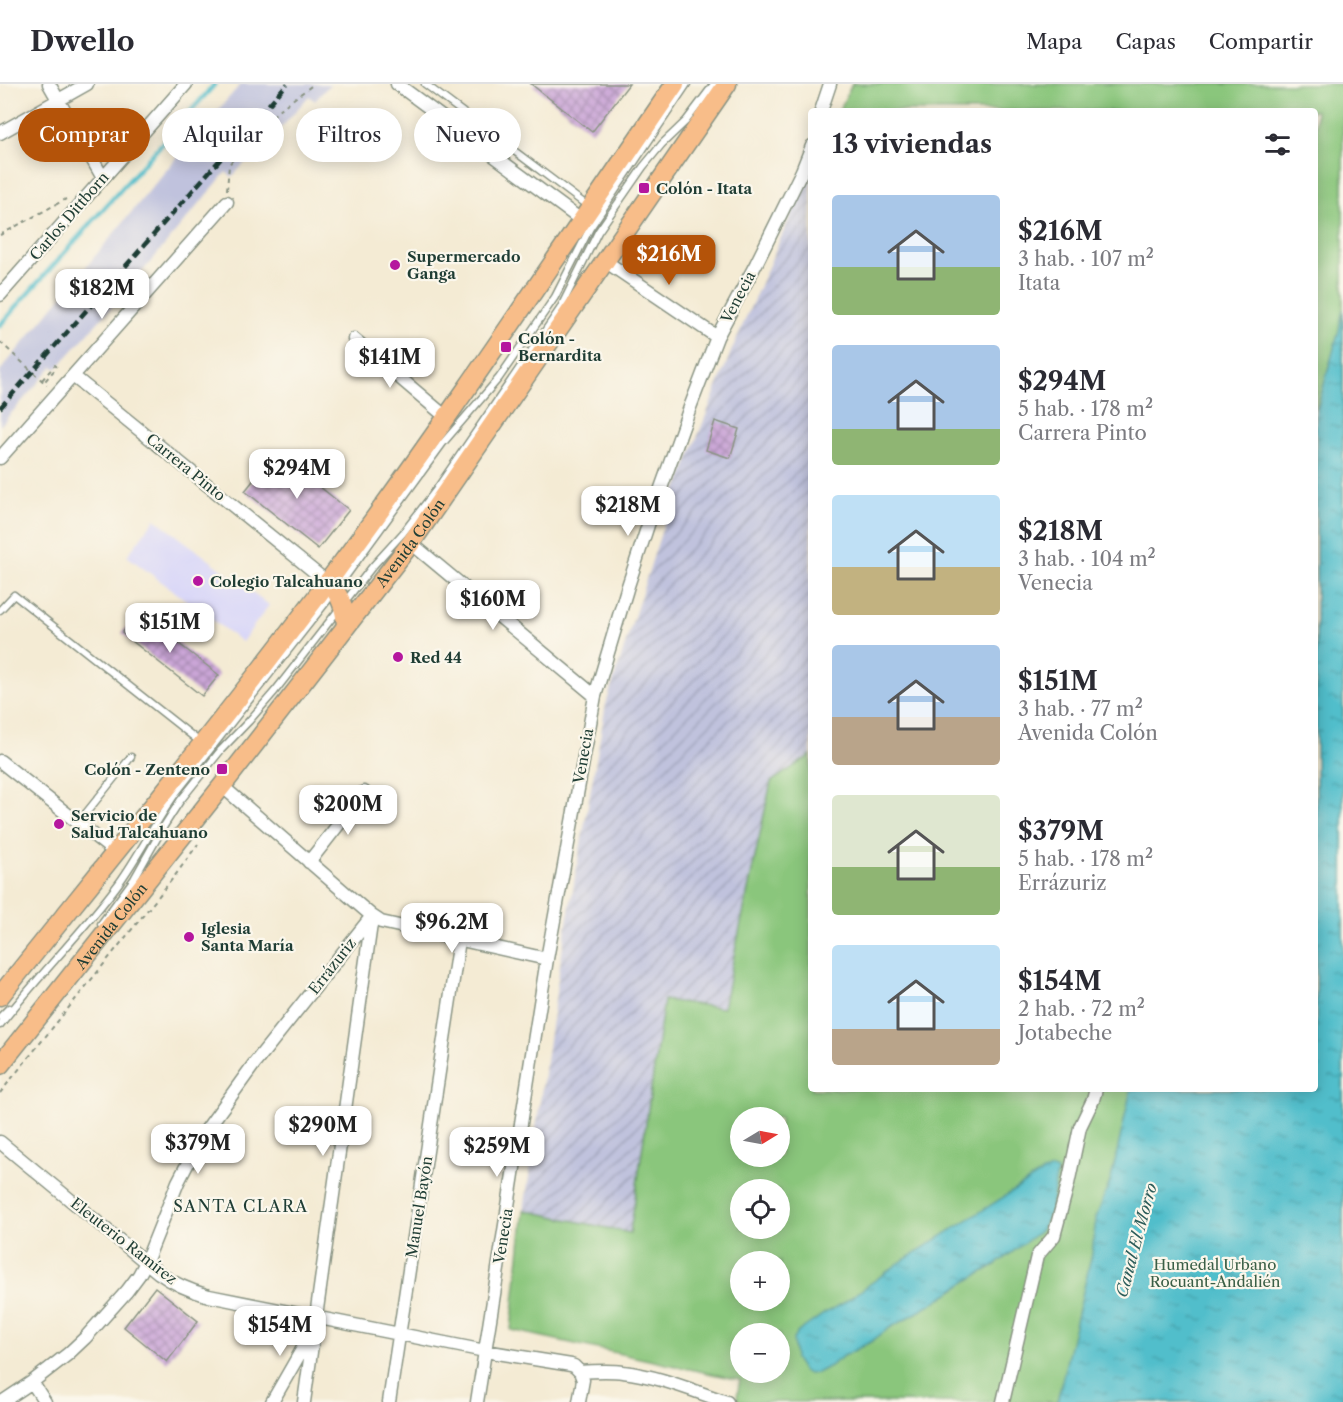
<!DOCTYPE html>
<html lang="es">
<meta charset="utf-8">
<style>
:root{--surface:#fff;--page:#f7f7f7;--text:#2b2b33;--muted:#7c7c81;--line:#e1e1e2;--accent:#b45309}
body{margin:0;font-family:"Libre Caslon Text",serif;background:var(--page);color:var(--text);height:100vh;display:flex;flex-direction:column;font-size:22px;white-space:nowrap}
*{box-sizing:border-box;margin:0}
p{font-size:20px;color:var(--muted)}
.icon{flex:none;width:33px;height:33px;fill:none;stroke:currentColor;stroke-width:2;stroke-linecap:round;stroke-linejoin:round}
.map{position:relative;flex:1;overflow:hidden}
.panel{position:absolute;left:808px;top:24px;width:510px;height:984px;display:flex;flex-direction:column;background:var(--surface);border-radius:6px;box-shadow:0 3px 15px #0003}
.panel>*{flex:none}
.banner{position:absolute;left:18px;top:24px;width:570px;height:54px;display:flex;gap:12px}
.needle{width:39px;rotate:80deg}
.fabs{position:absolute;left:730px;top:1023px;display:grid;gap:12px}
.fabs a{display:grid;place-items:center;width:60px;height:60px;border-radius:50%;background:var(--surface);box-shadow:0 3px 15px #0003;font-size:30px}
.price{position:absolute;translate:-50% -51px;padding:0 14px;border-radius:12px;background:#fff;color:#222;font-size:20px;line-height:39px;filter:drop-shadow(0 2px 3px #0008)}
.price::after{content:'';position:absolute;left:50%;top:36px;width:18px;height:14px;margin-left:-9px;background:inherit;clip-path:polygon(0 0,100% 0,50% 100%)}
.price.on{background:var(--accent);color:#fff}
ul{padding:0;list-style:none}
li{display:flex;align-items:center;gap:18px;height:150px;padding:0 24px}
li span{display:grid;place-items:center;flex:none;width:168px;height:120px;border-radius:6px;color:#555}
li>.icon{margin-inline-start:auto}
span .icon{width:72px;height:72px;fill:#fffc;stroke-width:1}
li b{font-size:26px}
h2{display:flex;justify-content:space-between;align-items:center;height:72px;padding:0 24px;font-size:26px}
.chip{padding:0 21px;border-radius:27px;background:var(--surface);box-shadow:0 3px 15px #0003;font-size:21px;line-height:54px}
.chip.on{background:var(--accent);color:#fff}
header{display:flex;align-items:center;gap:36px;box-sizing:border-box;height:84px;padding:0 30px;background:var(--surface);border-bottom:2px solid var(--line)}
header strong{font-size:28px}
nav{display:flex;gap:33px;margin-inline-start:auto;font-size:21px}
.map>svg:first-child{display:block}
</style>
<header>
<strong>Dwello</strong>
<nav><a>Mapa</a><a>Capas</a><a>Compartir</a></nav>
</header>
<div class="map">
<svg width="1343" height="1318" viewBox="0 0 1343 1318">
<defs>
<pattern id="industrial-furrows" width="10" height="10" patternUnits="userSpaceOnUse" patternTransform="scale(1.5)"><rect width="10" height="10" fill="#c0c2dd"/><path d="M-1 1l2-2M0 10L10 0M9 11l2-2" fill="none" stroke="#9b9fb4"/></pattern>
<pattern id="water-ripples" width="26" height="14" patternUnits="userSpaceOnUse" patternTransform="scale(1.5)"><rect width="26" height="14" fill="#51becb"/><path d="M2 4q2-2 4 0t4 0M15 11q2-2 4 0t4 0" fill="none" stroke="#439ca6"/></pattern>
<pattern id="building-cross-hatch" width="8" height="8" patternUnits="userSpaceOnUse" patternTransform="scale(1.5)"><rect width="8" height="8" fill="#cba6d7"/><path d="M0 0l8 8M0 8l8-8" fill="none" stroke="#a488af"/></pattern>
</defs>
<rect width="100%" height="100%" fill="#fbf7ec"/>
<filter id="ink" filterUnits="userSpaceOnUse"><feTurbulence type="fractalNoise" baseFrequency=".0167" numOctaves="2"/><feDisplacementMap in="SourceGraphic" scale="12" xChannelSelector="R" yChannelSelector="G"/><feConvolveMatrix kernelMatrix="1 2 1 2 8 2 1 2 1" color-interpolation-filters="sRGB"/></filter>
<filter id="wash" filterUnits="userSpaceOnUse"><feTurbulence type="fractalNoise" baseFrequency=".008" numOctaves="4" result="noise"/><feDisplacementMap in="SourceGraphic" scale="24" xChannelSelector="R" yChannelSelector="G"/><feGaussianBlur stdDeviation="1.35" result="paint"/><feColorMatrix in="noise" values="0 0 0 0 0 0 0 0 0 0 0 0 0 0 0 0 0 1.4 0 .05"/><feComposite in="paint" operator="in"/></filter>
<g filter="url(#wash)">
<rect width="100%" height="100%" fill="#f4ebd4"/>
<path fill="#d9d7f8" d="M155,435L269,521L242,558L127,472Z"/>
<path fill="url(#industrial-furrows)" d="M806,96L811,97V671L771,698L723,924L664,916L630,1150L524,1126L563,861L606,620L667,430L731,268Z"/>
<path fill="#c0c2dd" d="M241,0H330L315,17L309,12L281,44L278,42L232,93L226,88L126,207L56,285L53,282L0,342V287L187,61Z"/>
<path fill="#8ac67b" stroke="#548258" stroke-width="1.5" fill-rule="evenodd" d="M852,0H1343V1318H736L740,1296L511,1246L524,1126L630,1149L664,916L723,924L771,698L811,671L812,1005H1316V27H839ZM741,1034H780V1072H741ZM741,1106H780V1144H741ZM741,1178H780V1216H741ZM741,1250H780V1288H741Z"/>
<path fill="url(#water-ripples)" stroke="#387e80" stroke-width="1.5" d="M1343,225V1318H1057L1092,1170L1096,1134L1111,1095L1131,1005H1316V329L1339,246Z
M1052,1085L1057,1087L1050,1131L1040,1147L1031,1154L995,1181L972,1194L927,1223L888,1245L872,1257L842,1273L830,1282L817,1289L808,1290L802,1286L795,1275L793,1255L798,1248L825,1229L842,1220L899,1179L1043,1088Z"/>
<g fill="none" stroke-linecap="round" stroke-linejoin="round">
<path stroke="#51becb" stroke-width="4.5" d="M0,241L215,0"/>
</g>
<g id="blocks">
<path fill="url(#building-cross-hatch)" d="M531,0H629L592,48Z
M715,337L739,345L730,374L706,366Z
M276,368L349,426L318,465L245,407Z
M138,528L219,591L202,612L122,549Z
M155,1203L198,1237L167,1278L124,1243Z"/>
</g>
</g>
<g filter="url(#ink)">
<use href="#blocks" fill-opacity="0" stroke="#8a9484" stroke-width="1.5"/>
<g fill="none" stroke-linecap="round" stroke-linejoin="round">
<defs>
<path id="lane" d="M425,0L589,123
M0,526L14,511L200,658
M78,739L131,673
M101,840L134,795L164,742L180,717L221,666L249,637L275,607L372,483L403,449L436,406L560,225L598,148L643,83L662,60L686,37L714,0
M0,933L9,924
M0,941C38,892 82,849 119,799C140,770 155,738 176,709L335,507L443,359L499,294L555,213L590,144L687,0"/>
<path id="street" d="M49,0L103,94
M397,0L581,136
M821,27L830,0
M0,49L87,0
M605,177L717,253
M0,211L186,0
M354,255L446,333
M73,292L327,498
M0,374L227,118
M411,459L595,612
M0,677L115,768
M222,702L372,832L381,838L547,875
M309,778L364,708
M0,1058L159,1189C174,1200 191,1207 209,1212L485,1267L571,1281L574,1282L580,1288
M580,1288C594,1287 609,1286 623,1288C659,1292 693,1307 727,1318
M32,1298L45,1318
M2,1318L32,1298L68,1270L85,1254L127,1207L139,1191L146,1178L178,1098L202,1052L254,980L372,832
M272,1318L311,1250
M304,1318L372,833
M389,1318L459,856
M477,1318L547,875L595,612L627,505L651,432L689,326L717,253L756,180L802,87L812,62
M579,1318L583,1296L580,1288
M1003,1318L1037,1172L1054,1152L1068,1100L1080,1043L1093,1016L1096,1005"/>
<g id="primary">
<path d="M327,498C341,510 345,525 346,542"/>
<path d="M0,912C113,771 228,631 336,487C454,328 563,163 675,0"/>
<path id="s1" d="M0,981L222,702L411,459L727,0"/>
</g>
</defs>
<use href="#lane" stroke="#8a9484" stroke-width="9"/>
<use href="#street" stroke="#8a9484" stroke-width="15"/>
<use href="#primary" stroke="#8a9484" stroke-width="21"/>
<path stroke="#8a9484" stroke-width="2" stroke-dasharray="4.5 4.5" stroke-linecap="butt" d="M227,106L229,81L236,71L268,36L284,22L314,0
M0,151L66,115
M0,258L47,301
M42,296L55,281L57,283L45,297
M0,1009L174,793L198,760"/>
<use href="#lane" stroke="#fff" stroke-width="6"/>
<use href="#street" stroke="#fff" stroke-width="12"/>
<use href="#primary" stroke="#f8bd89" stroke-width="18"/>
<path stroke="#1f3d34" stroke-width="4.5" stroke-dasharray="9 4.5" stroke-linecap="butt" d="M0,324L287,0"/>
</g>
</g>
<g fill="#b5179e" stroke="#fbf7ec" stroke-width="2">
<rect x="638" y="98" width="12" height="12" rx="3"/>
<circle cx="395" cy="181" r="6"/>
<rect x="500" y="257" width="12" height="12" rx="3"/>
<circle cx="198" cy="497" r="6"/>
<circle cx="398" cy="573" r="6"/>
<rect x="216" y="679" width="12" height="12" rx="3"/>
<circle cx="59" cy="740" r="6"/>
<circle cx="189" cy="853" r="6"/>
</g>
<g text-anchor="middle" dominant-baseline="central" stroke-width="4.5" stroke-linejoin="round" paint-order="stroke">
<g font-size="15" font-weight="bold" fill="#1f3d34" stroke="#fbf7ec" text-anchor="start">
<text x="656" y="104">Colón - Itata</text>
<text x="407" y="172">Supermercado<tspan x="407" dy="17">Ganga</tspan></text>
<text x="518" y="254">Colón -<tspan x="518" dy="17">Bernardita</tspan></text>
<text x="210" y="497">Colegio Talcahuano</text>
<text x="410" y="573">Red 44</text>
<text x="210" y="685" text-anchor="end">Colón - Zenteno</text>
<text x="71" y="731">Servicio de<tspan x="71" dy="17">Salud Talcahuano</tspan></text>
<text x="201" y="844">Iglesia<tspan x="201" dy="17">Santa María</tspan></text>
</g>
<g font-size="15" fill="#1f3d34" stroke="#fbf7ec">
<text transform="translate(69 132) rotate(-49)">Carlos Dittborn</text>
<text transform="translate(738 213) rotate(-62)">Venecia</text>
<text transform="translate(186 383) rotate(39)">Carrera Pinto</text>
<text stroke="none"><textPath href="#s1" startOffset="664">Avenida Colón</textPath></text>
<text transform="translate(583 672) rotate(-80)">Venecia</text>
<text stroke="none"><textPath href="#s1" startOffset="178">Avenida Colón</textPath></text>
<text transform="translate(332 882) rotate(-52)">Errázuriz</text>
<text transform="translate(419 1123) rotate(-81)">Manuel Bayón</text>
<text transform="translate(503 1152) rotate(-81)">Venecia</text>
<text transform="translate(124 1157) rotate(38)">Eleuterio Ramírez</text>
</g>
<g font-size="15" fill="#3a5f46" stroke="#fbf7ec">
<text x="1215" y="1180">Humedal Urbano<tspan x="1215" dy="17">Rocuant-Andalién</tspan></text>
</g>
<g font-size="16" letter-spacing="1.5" fill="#1f3d34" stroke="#fbf7ec">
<text x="241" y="1122">SANTA CLARA</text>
</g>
<g font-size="16" font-style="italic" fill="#2c5d5a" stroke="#fbf7ec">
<text transform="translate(1136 1156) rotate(-75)">Canal El Morro</text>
</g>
</g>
</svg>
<div class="fabs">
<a><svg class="needle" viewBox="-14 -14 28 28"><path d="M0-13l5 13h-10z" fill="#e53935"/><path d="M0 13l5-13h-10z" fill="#7c7c81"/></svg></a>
<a><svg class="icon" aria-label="locate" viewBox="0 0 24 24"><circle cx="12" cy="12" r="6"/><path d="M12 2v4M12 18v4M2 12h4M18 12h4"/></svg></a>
<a>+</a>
<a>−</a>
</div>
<b class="price on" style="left:669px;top:202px">$216M</b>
<b class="price" style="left:102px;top:236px">$182M</b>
<b class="price" style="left:390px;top:305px">$141M</b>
<b class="price" style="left:297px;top:416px">$294M</b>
<b class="price" style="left:628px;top:453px">$218M</b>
<b class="price" style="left:493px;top:547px">$160M</b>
<b class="price" style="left:170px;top:570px">$151M</b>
<b class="price" style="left:348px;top:752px">$200M</b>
<b class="price" style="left:452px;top:870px">$96.2M</b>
<b class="price" style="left:323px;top:1073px">$290M</b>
<b class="price" style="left:198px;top:1091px">$379M</b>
<b class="price" style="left:497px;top:1094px">$259M</b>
<b class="price" style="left:280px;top:1273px">$154M</b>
<div class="banner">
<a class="chip on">Comprar</a>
<a class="chip">Alquilar</a>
<a class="chip">Filtros</a>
<a class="chip">Nuevo</a>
</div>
<section class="panel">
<h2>13 viviendas<svg class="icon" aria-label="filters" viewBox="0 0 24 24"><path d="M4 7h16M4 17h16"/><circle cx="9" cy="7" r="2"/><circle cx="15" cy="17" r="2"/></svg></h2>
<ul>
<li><span style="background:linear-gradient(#a9c7e8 60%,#8fb573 0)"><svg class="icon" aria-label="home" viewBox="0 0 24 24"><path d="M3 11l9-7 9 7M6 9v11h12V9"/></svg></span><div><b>$216M</b><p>3 hab. · 107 m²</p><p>Itata</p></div></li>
<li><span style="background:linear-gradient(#a9c7e8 70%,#8fb573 0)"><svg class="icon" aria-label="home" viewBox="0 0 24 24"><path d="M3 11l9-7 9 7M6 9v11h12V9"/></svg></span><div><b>$294M</b><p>5 hab. · 178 m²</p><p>Carrera Pinto</p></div></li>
<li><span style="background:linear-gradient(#bfe0f5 60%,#c2b280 0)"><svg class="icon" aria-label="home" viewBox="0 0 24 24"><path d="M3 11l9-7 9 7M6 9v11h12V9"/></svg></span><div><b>$218M</b><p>3 hab. · 104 m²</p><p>Venecia</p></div></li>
<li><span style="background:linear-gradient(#a9c7e8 60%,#b9a48a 0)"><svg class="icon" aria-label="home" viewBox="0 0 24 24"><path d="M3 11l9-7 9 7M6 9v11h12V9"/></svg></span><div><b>$151M</b><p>3 hab. · 77 m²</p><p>Avenida Colón</p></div></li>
<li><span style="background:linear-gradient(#dfe7d0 60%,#8fb573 0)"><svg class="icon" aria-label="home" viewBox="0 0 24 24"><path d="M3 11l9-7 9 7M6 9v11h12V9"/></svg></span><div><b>$379M</b><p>5 hab. · 178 m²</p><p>Errázuriz</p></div></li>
<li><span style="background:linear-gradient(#bfe0f5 70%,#b9a48a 0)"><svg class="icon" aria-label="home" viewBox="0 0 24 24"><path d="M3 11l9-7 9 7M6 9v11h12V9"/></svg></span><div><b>$154M</b><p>2 hab. · 72 m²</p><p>Jotabeche</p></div></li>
</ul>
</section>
</div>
